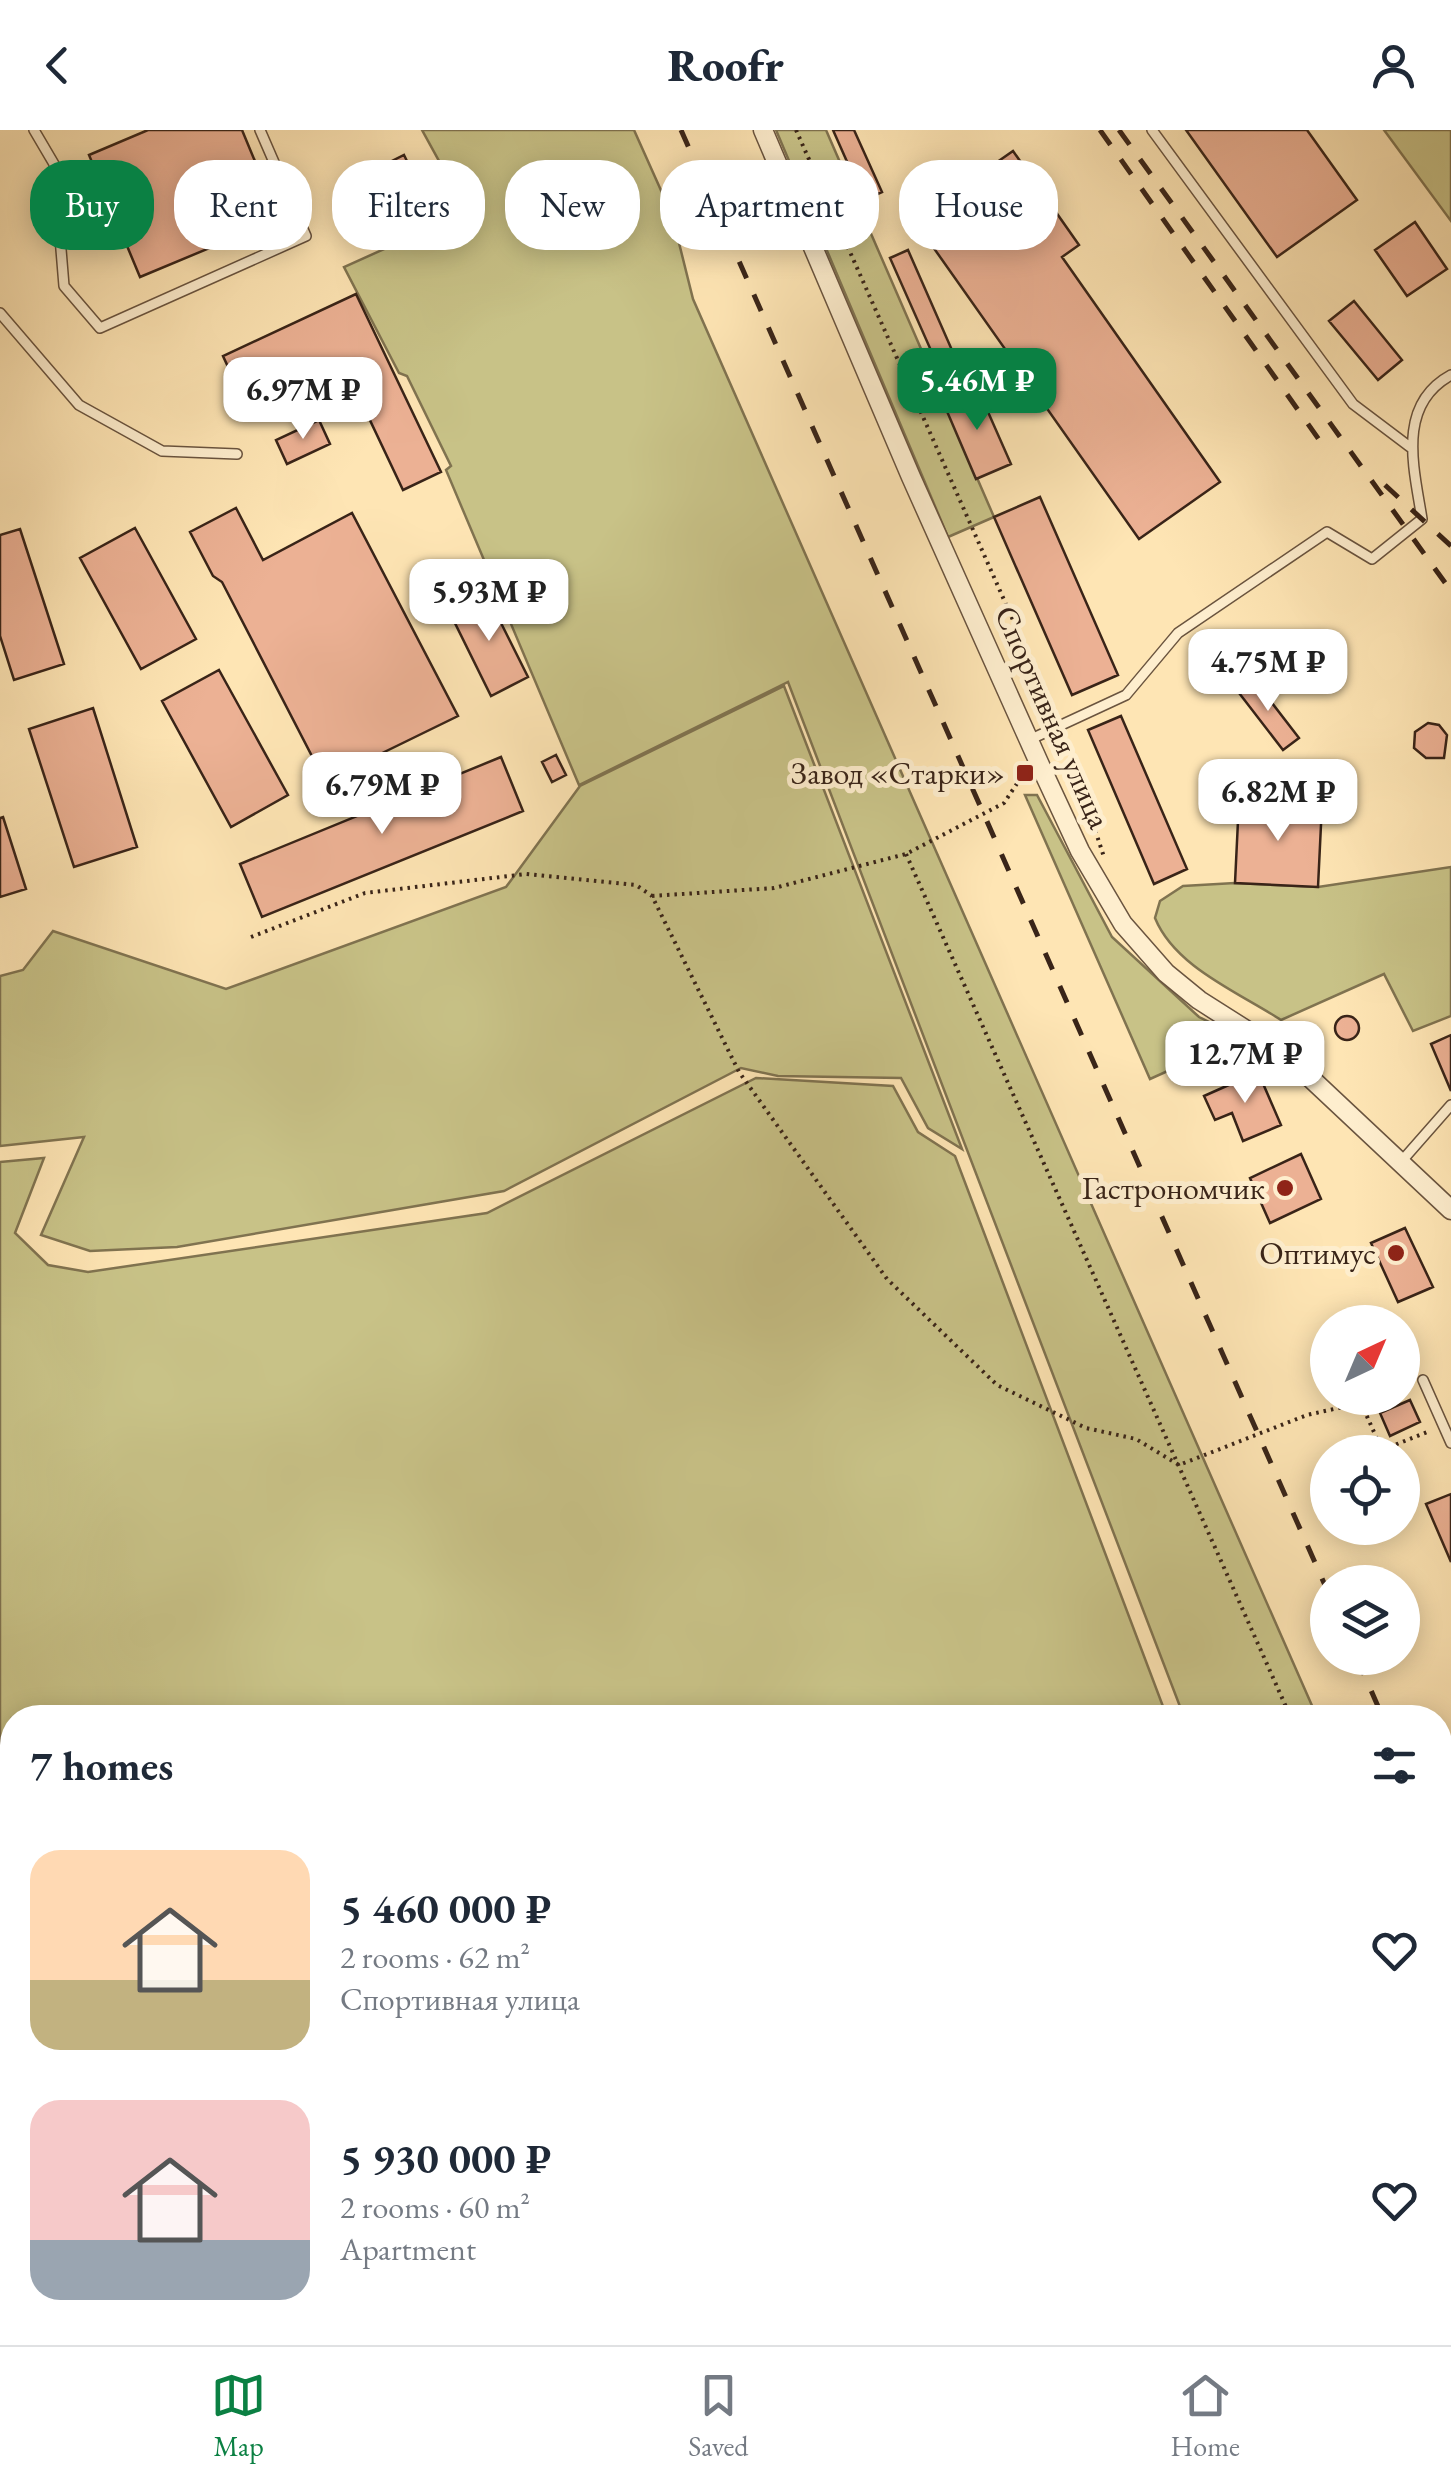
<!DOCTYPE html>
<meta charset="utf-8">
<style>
:root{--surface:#fff;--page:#f2f2f3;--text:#1f2937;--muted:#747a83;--line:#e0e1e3;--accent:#0b8043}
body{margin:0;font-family:"EB Garamond",serif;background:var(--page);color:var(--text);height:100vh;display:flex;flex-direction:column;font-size:38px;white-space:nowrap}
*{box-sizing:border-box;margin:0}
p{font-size:32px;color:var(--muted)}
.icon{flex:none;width:55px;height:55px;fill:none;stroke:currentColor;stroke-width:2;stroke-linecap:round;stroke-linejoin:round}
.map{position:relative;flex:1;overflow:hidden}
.details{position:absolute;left:0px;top:1575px;width:1452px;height:640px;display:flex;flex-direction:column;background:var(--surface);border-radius:40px 40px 0 0;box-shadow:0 5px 25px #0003}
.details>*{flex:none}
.guide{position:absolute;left:30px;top:30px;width:1392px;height:90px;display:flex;gap:20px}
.needle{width:65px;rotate:44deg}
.controls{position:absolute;left:1310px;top:1175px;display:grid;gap:20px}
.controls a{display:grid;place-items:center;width:110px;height:110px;border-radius:50%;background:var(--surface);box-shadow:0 5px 25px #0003;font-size:50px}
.price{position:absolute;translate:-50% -85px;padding:0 22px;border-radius:20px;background:#fff;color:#222;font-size:32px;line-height:65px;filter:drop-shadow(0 2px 5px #0008)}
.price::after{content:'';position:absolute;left:50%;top:60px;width:30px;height:22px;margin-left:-15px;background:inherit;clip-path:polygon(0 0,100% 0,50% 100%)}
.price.active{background:var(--accent);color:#fff}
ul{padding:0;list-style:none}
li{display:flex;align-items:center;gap:30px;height:250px;padding:0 30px}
li span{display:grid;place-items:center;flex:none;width:280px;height:200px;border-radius:30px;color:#555}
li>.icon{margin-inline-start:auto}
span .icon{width:120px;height:120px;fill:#fffc;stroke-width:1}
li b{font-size:42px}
h2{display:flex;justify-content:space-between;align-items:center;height:120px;padding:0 30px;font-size:42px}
.chip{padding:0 35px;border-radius:40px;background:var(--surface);box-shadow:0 5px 25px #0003;font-size:35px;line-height:90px}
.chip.active{background:var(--accent);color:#fff}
header{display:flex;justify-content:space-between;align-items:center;height:130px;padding:0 30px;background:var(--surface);font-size:45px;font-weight:800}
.menu{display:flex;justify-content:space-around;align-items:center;height:140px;border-top:2px solid var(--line);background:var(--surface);font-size:28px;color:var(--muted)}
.menu a{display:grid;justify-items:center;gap:5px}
.menu .active{color:var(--accent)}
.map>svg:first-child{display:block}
</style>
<header><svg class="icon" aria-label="back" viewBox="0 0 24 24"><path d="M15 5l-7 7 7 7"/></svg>Roofr<svg class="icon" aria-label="person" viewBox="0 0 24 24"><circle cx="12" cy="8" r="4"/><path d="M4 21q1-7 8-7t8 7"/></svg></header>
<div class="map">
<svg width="1451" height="2215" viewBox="0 0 1451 2215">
<rect width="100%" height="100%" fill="#fee5b4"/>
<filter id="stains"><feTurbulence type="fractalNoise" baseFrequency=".002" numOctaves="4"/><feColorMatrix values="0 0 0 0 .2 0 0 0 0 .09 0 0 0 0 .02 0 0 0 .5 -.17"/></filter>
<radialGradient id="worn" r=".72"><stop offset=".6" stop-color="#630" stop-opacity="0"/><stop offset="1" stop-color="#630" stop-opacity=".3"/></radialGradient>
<path fill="#c8c287" stroke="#807350" stroke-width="2.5" d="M422,0H634L672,85L693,169L1317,1587H1184L788,552L579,655L446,340L451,336L407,246L399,243L344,137L467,82Z
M776,0H826L994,387L948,407Z
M1384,0H1451V91Z
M784,556L962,1019L928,998L901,948L778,946L741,938L504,1061L177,1117L90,1121L41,1105L84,1007L0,1016V846L23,840L53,801L226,859L506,757L580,656Z
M1025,665H1037L1112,807L1199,887L1241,908L1150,949Z
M1451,737V886L1413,901L1384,844L1281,890C1238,862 1175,837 1155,788L1160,771L1183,756L1235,753L1318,757Z
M756,948L893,956L918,1002L955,1026L1167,1587L12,1588V1739L0,1707V1032L44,1028L15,1103L48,1135L88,1142L487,1083Z
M1440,1868L1451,1893V2215H1351L1364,2203L1440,2202Z
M193,2203H1350L1338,2215H198Z"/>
<path fill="#ecb194" stroke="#392418" stroke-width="2.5" d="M148,0H242L279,89L140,147L89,25Z
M833,0H854L882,62L864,70Z
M1186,0H1307L1357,70L1277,127Z
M1013,21L1079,115L1062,127L1220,352L1139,409L914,90Z
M404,25L422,62L384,81L366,44Z
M1415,92L1447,139L1407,166L1375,120Z
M908,120L955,227L937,234L890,128Z
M356,164L441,342L403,360L358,265L306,289L293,261L249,282L223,226Z
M1354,171L1402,230L1378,250L1329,191Z
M977,257L1011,334L976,349L943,272Z
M319,290L330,314L287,334L276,310Z
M1040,367L1118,545L1072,565L994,387Z
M236,378L263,430L352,383L458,586L366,631L372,643L331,663L222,452L213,446L190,402Z
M135,398L196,509L141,539L80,428Z
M20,399L64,534L14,550L0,506V405Z
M486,463L528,547L491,566L449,481Z
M219,540L288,665L231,697L162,571Z
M1252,547L1299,608L1283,620L1236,559Z
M93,578L137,717L74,737L29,599Z
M1121,586L1187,739L1154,754L1088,600Z
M1428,593L1439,595L1447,605L1444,628H1426L1414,618L1415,602Z
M556,625L566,645L552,652L542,632Z
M501,627L523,681L262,787L240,734Z
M1239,670L1322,674L1318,757L1235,753Z
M3,687L26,759L0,767V688Z
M1335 898a12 12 0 1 1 24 0a12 12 0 1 1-24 0Z
M1451,905V961L1431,914Z
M1258,942L1281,995L1243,1011L1232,983L1215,990L1204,966Z
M1301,1024L1321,1069L1270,1093L1250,1048Z
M1405,1098L1433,1157L1398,1172L1371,1113Z
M1410,1270L1420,1292L1390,1306L1380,1283Z
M1451,1364V1432L1426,1374Z"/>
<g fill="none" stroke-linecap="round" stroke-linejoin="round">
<defs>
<path id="lane" d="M34,0L54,34L64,156L100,198L306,106L260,0
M1152,0L1353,274L1410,317
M0,183L79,275L162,321L237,324
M1029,610L1126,565L1178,503L1327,402L1372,429L1422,389C1414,338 1396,275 1451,245
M1400,1033L1451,975
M1423,1250L1451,1313"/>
<path id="street" d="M763,0L911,347L1040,635L1080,721L1123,794L1166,843L1199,870L1287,926L1451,1080
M0,2073L12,2104
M52,2202L57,2215"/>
</defs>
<use href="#lane" stroke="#6a543f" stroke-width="12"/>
<use href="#street" stroke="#6a543f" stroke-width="21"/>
<path stroke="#392418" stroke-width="4" stroke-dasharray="2.5 5" stroke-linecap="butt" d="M796,0L1055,585
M1065,608L1104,727
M906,724L1291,1588
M652,766L774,758L906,724L1004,673L1024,643
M251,807L365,763L526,744L636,755L652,766L739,942L887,1149L997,1255L1086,1298L1136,1309L1179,1335L1307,1285L1361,1273L1382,1320L1430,1301
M1440,1922L1451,1946"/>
<use href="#lane" stroke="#feeece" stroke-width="9"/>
<use href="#street" stroke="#feeece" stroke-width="18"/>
<path stroke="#392418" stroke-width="5" stroke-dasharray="18 18" stroke-linecap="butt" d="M681,0L1328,1462
M1100,0L1320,311
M1119,0L1451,461
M1385,355L1451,416
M1357,1528L1383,1588
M1440,1715L1451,1740"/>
</g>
<g fill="#8f2418" stroke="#feeece" stroke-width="4">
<rect x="1015" y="633" width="20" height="20" rx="5"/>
<circle cx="1285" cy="1058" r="10"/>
<circle cx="1396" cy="1123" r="10"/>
</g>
<g text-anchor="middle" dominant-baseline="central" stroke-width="10" stroke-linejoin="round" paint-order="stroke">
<g font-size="32" fill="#392418" stroke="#feeece">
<text transform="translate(1053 587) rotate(66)">Спортивная улица</text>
</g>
<g font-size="32" fill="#392418" stroke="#feeece" text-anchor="end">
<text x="1005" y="643">Завод «Старки»</text>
<text x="1265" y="1058">Гастрономчик</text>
<text x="1376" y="1123">Оптимус</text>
</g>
</g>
<rect width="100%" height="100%" filter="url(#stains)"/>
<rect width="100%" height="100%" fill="url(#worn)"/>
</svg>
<div class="controls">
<a><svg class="needle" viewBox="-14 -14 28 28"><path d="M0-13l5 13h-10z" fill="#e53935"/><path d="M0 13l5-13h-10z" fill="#747a83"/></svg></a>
<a><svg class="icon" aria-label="locate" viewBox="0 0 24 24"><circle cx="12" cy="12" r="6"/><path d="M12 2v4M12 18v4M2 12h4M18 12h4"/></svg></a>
<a><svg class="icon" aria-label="layers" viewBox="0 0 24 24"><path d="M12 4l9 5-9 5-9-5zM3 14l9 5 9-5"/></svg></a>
</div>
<b class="price active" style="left:977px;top:303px">5.46M ₽</b>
<b class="price" style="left:303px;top:312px">6.97M ₽</b>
<b class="price" style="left:489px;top:514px">5.93M ₽</b>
<b class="price" style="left:1268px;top:584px">4.75M ₽</b>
<b class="price" style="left:382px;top:707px">6.79M ₽</b>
<b class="price" style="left:1278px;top:714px">6.82M ₽</b>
<b class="price" style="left:1245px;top:976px">12.7M ₽</b>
<div class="guide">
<a class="chip active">Buy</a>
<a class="chip">Rent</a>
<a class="chip">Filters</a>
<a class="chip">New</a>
<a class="chip">Apartment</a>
<a class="chip">House</a>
</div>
<section class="details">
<h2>7 homes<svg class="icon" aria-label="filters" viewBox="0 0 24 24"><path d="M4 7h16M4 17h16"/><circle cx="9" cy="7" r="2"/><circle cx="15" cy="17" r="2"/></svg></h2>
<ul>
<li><span style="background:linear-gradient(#ffd9b3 65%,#c2b280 0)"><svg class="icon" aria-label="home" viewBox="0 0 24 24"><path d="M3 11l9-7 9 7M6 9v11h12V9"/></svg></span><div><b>5 460 000 ₽</b><p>2 rooms · 62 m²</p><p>Спортивная улица</p></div><svg class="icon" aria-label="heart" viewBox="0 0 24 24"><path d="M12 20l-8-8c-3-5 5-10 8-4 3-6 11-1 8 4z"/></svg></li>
<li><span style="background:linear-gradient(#f6c9c9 70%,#9aa5b1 0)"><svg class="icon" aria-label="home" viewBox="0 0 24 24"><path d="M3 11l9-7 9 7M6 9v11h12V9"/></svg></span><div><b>5 930 000 ₽</b><p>2 rooms · 60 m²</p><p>Apartment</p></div><svg class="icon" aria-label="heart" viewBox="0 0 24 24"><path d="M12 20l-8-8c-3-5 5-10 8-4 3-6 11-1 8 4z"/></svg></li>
</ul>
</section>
</div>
<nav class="menu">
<a class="active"><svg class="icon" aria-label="map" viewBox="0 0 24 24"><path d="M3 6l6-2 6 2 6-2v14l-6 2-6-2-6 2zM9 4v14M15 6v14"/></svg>Map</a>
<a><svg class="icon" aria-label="saved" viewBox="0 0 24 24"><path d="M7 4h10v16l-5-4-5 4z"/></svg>Saved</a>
<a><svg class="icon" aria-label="home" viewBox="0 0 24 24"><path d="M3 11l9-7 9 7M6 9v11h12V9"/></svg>Home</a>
</nav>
